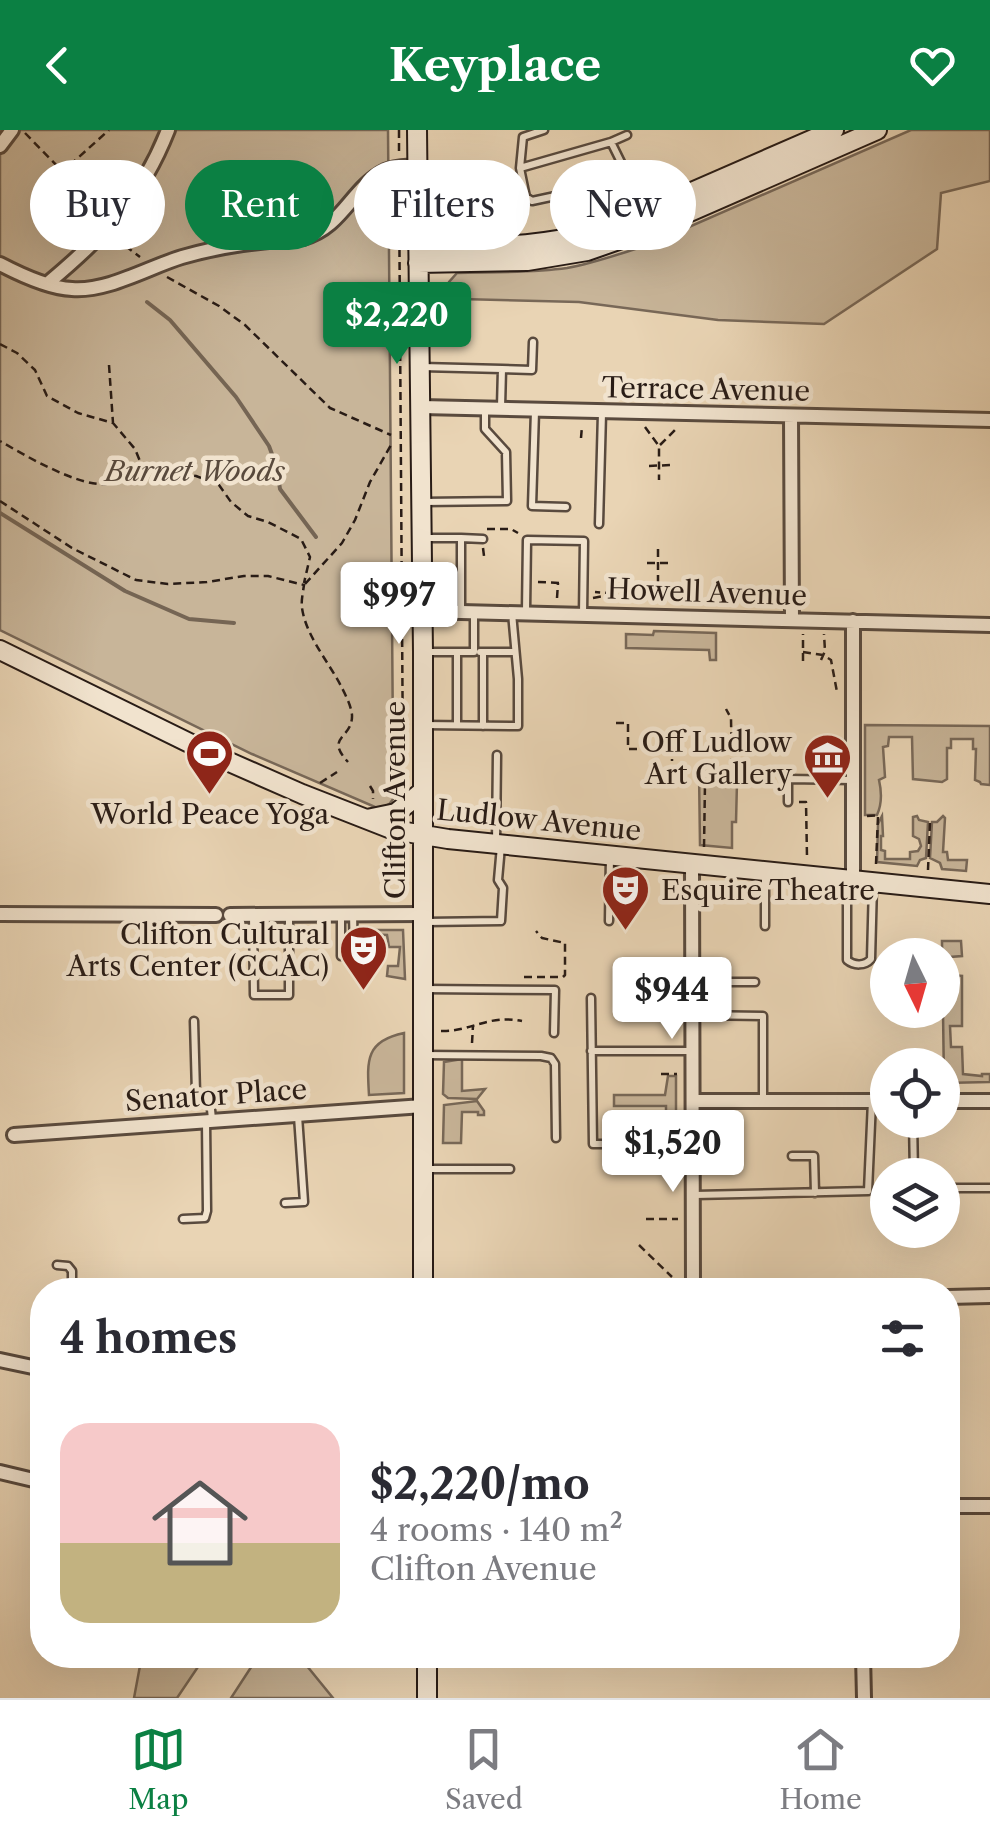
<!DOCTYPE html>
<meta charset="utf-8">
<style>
:root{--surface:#fff;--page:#f2f2f3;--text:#2b2b33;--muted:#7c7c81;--line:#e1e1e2;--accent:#0b8043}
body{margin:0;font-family:"Libre Caslon Text",serif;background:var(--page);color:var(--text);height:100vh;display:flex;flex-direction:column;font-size:38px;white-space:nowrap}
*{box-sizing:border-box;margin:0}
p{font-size:32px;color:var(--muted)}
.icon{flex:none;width:55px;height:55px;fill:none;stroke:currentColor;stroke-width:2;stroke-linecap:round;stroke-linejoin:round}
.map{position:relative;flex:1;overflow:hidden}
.details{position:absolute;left:30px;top:1148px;width:930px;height:390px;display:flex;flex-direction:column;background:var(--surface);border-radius:40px;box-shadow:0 10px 40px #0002}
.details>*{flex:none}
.banner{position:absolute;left:30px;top:30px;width:930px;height:90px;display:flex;gap:20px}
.needle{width:65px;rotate:175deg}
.tools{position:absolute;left:870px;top:808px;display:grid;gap:20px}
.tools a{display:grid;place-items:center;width:90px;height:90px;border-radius:50%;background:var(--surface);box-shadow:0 10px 40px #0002;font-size:50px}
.price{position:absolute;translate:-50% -85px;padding:0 22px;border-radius:10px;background:#fff;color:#222;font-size:32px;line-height:65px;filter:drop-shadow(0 2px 5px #0008)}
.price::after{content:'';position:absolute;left:50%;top:60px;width:30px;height:22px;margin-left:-15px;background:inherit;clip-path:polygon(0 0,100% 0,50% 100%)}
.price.active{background:var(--accent);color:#fff}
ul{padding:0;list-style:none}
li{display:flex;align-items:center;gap:30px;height:250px;padding:0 30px}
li+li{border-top:2px solid var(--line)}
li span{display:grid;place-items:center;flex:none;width:280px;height:200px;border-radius:30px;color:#555}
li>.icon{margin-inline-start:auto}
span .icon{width:120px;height:120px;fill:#fffc;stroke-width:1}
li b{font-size:42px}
h2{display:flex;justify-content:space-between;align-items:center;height:120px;padding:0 30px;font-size:42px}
.pill{padding:0 35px;border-radius:45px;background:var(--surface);box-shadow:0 10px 40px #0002;font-size:35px;line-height:90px}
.pill.active{background:var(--accent);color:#fff}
header{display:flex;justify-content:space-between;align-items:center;height:130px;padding:0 30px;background:var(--accent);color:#fff;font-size:45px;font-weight:700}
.menu{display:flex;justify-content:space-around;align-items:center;height:140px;border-top:2px solid var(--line);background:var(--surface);font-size:28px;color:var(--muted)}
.menu a{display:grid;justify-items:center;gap:5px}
.menu .active{color:var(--accent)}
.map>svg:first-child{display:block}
</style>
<header><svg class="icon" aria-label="back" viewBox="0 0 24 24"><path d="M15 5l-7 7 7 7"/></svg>Keyplace<svg class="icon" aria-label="heart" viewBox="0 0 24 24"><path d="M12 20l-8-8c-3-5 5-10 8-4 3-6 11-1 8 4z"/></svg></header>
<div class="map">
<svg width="990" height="1568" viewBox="0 0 990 1568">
<rect width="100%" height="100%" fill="#e9d4b4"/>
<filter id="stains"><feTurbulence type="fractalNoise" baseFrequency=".002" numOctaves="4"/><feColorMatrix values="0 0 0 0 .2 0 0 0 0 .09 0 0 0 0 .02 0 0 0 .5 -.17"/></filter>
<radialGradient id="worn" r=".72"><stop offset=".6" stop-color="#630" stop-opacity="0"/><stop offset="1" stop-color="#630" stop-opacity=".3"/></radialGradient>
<path fill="#c8b599" stroke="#786858" stroke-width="2.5" d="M0,0H388L393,612V669C389,676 384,678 375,677L252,624L0,500Z
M911,0H990V51L941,63L937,119L824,194L718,190L579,172L461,169L460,171H448L449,152L457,143C494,142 531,143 567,138C595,133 623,123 650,114Z
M654,501L716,503V530H710L709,520L626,518V504L653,505Z
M865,595L990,596V655L981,654L980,652L975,650L976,619H973V609H951V618H947V649L942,652L913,649L912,607H889L888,616L883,617L885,647L879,650C882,663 882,674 877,685H865Z
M699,641L734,642V652H737L736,692H732V718L700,715Z
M882,686L883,706H881V720L885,721V729H910V722L918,721L921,716L919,709L913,706V687L917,686L919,690L928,692L926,728L920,730L917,736L877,732L878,694Z
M943,686L945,688L943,722H947L948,730H967L966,741L942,739L940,733L930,728L932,692H937Z
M357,800H403L405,849L387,846L388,836H398L400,817H389L387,805L357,804Z
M942,811H961L962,826L950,827L951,845L962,846V896H950L951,917H962L963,944L982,946V944H990V952L944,953Z
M404,903V963L369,965C367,931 365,911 404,903Z
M462,929V961L485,959L477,969L448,968L443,964L444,932Z
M668,946H676V991H666V976H614V965H665Z
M477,971L484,981V985H478V982H462L461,1013H443L444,975Z
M142,1525H206L177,1568H134Z
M259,1525H298L333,1568H231Z"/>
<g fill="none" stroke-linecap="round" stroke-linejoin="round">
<path stroke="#756554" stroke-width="4" d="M147,172L170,190L236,267L269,316L277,338L280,359L316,407
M0,383L125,461L189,489L234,493"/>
<defs>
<path id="lane" d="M544,0L523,7L520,38L611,12L627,5
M611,12L644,79
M520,38L526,67L532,71L630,50
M422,237L502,239L501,277
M502,239L532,240L533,212
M535,281L532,376L566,377
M423,372L507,371L506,322L485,299V279
M599,394L602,283
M426,408H461V480
M461,408L483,409
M526,481L527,410L584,411L583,484
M426,522H474V483
M480,522H515
M424,595L518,596V549L512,483
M457,595V522
M483,596V522
M788,672V649L853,650
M496,713L497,625
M765,742V796
M847,751V830C854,836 865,836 871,829L873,754
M353,784L354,826
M253,786L254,865H289V787
M341,786V826
M609,791L610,726
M426,792L501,791L503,758L498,750L501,716
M694,852H755
M424,859L555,860L554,903
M591,868L593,1014H693
M695,885L763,886V970
M194,891L196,963L210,970L212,989
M591,921H693
M423,925L541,926L551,928L555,934L556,1008
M913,990L914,1045
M792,1026H814L815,1063
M424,1039H510
M942,1058H990
M695,1065L868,1061L872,971
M285,1073L304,1072L298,986
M183,1089L205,1088L207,1081L206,992
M57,1135L68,1136L72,1141V1160"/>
<path id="street" d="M0,16L12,0
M0,134C21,145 49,158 72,159C107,162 149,137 182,127C223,115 262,111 303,108C343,97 351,58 385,41C394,37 407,37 417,36
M48,153C103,107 141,69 168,0
M421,277L990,290
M791,286L792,489
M422,481L990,495
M853,491V750
M692,734L693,1160
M0,784L216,785
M230,785L423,784
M694,971H888
M942,971H990
M14,1005L423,976
M948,1167L990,1166
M0,1230L42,1239
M0,1342L42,1352
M948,1376H990
M863,1525L864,1568"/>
<path id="secondary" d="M417,0L423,522V1160
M418,118C469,117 523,118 573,107C593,102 612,95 632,88L834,0
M418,133L527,131L587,121L653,98L877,0
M0,520L218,627L302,664L394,700L448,709L990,764
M367,689L396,683L423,661
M427,1525V1568"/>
</defs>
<use href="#lane" stroke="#594a3e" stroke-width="11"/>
<use href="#street" stroke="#594a3e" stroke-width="18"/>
<use href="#secondary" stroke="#291c16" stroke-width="22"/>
<path stroke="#291c16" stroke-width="2.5" stroke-dasharray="8 5" stroke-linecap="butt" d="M399,0V23
M25,3L62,41
M60,44L109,0
M115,108L140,127
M167,147L219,176L245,195L330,278L391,305
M0,214L17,223L35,240L47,266L78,283L113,293L135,319L142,336C131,344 121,352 106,354C79,357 24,325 0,311
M109,235L113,293
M645,297L659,316V350
M581,308L582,296
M660,315L677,298
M143,336L196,346L219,355L231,372L248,386L268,392L301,409L310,427L304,453
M649,336L670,335
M0,371L72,418L136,450L168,454L207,452L244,446H268L304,455C303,462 301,471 302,478C306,506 328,531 341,556C345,564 351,575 352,585C353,609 324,606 348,632
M487,399H511L518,403
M483,418L484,426H486
M658,419V456
M647,433H669
M538,452L560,453
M305,454L342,413L355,390L370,352L391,315
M557,468L558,453
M593,468L609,465L607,463L595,462
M652,472V462L658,456L664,462V471
M803,522L823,525L831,530L837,562
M821,530L825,521L824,504
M803,531V504
M616,593H628V619H641
M672,644V629
M320,653L337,642
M370,656L373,661V669
M396,659L403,635L399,51
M799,672H806L807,727
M867,686L880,685
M704,717L705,653L732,649L731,588L726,579
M876,734L878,686
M928,740L930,692
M524,847H563L565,845V813L542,808L536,801
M647,886L677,885
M441,901C471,902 488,884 522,891
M472,913L473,896
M661,944H677
M660,993H678
M709,1043H727
M646,1089H678
M639,1115L672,1147"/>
<use href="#lane" stroke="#f1e3ce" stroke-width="6"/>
<use href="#street" stroke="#f1e3ce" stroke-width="12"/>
<use href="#secondary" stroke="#f1e3ce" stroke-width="18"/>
</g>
<defs>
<symbol id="stadium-pin" viewBox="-11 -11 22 30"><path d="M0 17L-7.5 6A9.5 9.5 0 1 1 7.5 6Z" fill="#8f2418" stroke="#f1e3ce"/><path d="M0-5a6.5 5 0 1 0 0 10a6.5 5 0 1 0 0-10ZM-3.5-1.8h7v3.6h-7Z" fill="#fff"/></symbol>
<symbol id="museum-pin" viewBox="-11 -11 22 30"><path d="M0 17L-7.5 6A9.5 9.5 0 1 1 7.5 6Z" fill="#8f2418" stroke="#f1e3ce"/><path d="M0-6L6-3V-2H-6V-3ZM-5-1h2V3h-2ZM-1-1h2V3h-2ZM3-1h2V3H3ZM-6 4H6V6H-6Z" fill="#fff"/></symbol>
<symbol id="theatre-pin" viewBox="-11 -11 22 30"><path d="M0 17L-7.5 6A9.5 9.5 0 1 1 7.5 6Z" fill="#8f2418" stroke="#f1e3ce"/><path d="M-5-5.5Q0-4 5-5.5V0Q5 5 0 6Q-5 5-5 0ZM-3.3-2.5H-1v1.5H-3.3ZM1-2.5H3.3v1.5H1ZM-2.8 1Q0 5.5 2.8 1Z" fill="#fff"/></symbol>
</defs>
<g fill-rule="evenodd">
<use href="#stadium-pin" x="182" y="596" width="55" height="75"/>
<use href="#museum-pin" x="800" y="600" width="55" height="75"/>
<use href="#theatre-pin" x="598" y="732" width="55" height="75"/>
<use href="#theatre-pin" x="336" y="792" width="55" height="75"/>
</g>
<g text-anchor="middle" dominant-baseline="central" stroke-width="9" stroke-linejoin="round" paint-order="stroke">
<g font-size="28" fill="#291c16" stroke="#f1e3ce">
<text transform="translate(706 259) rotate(1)">Terrace Avenue</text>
<text transform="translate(707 462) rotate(2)">Howell Avenue</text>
<text transform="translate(395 670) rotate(-90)">Clifton Avenue</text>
<text transform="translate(539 690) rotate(6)">Ludlow Avenue</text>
<text transform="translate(216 965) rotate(-4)">Senator Place</text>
</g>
<g font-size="28" font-style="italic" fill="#594a3d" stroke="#f1e3ce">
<text x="195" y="341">Burnet Woods</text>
</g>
<g font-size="28" fill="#291c16" stroke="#f1e3ce" text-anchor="end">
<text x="792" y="612">Off Ludlow<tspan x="792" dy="32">Art Gallery</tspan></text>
<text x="210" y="684" text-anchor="middle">World Peace Yoga</text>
<text x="661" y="760" text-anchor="start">Esquire Theatre</text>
<text x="329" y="804">Clifton Cultural<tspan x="329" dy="32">Arts Center (CCAC)</tspan></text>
</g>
</g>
<rect width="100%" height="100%" filter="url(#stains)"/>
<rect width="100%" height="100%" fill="url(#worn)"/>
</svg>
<div class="tools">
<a><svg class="needle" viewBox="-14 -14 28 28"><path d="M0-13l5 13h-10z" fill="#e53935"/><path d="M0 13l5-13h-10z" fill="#7c7c81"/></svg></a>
<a><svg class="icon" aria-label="locate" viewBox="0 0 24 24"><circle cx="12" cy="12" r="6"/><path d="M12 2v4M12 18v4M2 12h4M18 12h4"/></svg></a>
<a><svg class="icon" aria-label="layers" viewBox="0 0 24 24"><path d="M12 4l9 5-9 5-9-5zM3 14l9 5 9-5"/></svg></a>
</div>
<b class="price active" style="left:397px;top:237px">$2,220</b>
<b class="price" style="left:399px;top:517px">$997</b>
<b class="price" style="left:672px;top:912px">$944</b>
<b class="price" style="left:673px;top:1065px">$1,520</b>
<div class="banner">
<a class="pill">Buy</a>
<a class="pill active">Rent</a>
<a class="pill">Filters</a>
<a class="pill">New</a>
</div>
<section class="details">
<h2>4 homes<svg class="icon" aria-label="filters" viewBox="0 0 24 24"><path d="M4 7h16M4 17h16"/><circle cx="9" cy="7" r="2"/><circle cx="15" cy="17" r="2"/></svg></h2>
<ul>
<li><span style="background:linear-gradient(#f6c9c9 60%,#c2b280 0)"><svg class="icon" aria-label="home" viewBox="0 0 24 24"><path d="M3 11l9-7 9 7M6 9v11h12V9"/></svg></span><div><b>$2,220/mo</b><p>4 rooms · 140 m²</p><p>Clifton Avenue</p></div></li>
</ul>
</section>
</div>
<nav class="menu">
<a class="active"><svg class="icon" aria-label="map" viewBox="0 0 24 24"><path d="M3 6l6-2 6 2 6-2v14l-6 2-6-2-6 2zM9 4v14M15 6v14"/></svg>Map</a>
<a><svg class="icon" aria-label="saved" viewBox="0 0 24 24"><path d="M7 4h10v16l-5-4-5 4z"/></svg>Saved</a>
<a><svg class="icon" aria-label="home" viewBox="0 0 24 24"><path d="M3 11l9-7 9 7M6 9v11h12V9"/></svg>Home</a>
</nav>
